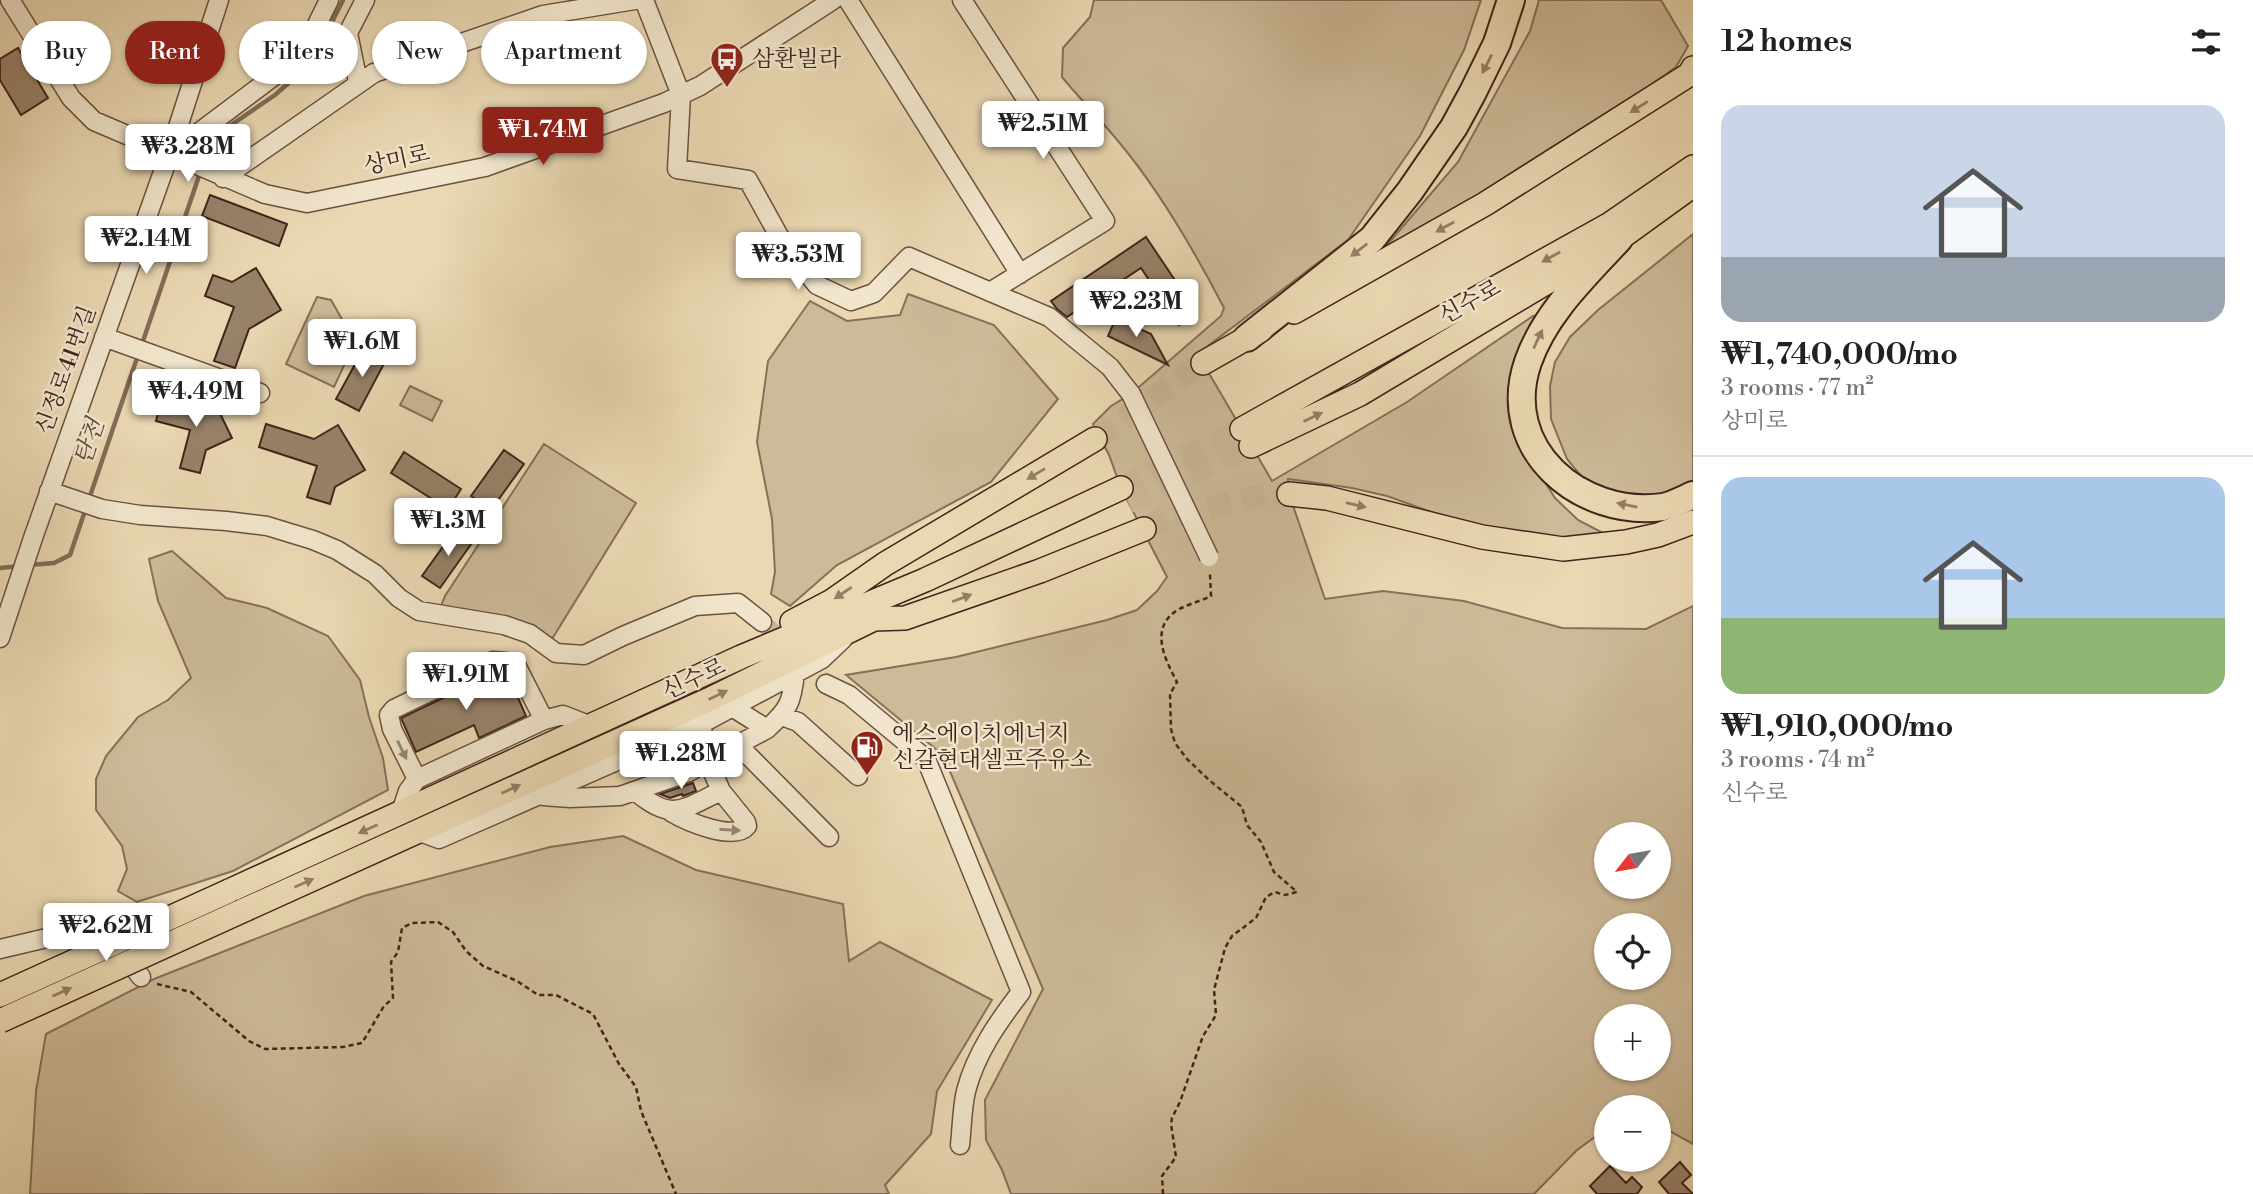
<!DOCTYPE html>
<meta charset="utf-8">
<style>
:root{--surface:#fff;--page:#f6f6f6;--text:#202124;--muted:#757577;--line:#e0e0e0;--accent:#8f2418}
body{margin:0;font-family:"Libre Bodoni","Noto Serif KR",serif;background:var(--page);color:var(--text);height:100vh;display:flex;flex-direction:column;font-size:26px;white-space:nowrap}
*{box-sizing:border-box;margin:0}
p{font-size:23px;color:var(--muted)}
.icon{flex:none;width:38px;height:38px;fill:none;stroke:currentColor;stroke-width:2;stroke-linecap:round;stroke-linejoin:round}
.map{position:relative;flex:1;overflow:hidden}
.side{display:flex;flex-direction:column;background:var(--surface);width:560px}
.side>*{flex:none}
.banner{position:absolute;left:21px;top:21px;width:665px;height:63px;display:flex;gap:14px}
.needle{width:46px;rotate:239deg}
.fabs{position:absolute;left:1594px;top:822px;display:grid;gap:14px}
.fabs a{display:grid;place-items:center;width:77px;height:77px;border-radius:50%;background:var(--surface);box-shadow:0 2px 5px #0004;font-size:35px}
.price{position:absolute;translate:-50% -60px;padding:0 16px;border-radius:7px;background:#fff;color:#222;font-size:23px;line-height:46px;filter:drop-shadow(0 2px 4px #0008)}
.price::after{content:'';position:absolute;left:50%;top:42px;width:21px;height:16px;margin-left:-10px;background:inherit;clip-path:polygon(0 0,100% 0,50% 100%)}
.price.on{background:var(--accent);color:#fff}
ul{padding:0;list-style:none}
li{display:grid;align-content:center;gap:14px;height:371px;padding:0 28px}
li+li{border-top:2px solid var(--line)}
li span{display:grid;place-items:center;height:217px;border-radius:21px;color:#555}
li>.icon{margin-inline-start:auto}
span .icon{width:126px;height:126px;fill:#fffc;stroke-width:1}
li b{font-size:30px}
h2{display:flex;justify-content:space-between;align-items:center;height:84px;padding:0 28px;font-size:30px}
.tag{padding:0 24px;border-radius:32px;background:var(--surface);box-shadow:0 2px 5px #0004;font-size:24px;line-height:63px}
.tag.on{background:var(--accent);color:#fff}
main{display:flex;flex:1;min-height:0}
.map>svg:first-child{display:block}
</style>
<main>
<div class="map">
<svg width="1693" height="1194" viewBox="0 0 1693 1194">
<rect width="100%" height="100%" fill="#ead8b2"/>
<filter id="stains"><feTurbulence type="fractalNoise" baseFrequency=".00286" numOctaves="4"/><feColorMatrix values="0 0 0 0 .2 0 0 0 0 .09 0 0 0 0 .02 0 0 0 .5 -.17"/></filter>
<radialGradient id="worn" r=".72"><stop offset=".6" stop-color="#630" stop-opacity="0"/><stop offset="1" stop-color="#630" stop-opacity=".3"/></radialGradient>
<path fill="#cdba98" stroke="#86705a" stroke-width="2" fill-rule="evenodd" d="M1094,0H1481L1464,50L1420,136L1348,240L1200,352L1203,363L1272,481L1407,402L1533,316L1545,314L1522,364L1538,471L1555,498L1578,520L1607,535L1613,544L1476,528L1387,496L1352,488L1288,479L1289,494L1325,599L1383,591L1464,601L1562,628L1646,629L1693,606V1144L1659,1125V1108H1606V1129L1577,1150L1534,1194H1011L1002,1170L986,1140L985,1100L1043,989L943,755L846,675L956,657L1107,620L1137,610L1157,591L1167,577L1121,488L1109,455L1093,424L1111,406L1131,394L1192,341L1221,316L1224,308C1194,250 1160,191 1118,141C1100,119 1080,99 1062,77L1063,48L1090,17ZM1606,835H1659V887H1606ZM1606,926H1659V978H1606ZM1606,1017H1659V1069H1606Z
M1539,0H1661L1688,46L1676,67L1572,141L1382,251L1458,162L1530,31Z
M1693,234V494L1672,503L1590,487L1567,459L1551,419L1550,386L1555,362L1570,337L1598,310Z
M908,294L994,325L1058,399L991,482L837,565L790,606L771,594L775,572L772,519L757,442L768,361L810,301L847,321L900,315Z
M317,297L331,300L355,342L334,387L286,364Z
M410,386L442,401L432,421L400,405Z
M544,444L636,503L547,647L437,615L445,596Z
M172,551L226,598L267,608L328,636L360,680L369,717L383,758L388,790L233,871L137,902L118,891L127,869L122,846L96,810V779L106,756L138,717L168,700L191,678L158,601L149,559Z
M623,836L696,870L843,904L849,961L880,942L992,1000L937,1091L931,1134L885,1185L889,1194H30L36,1091L46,1034L154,979L364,896L550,847Z"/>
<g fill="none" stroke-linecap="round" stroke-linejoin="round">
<path stroke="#836c57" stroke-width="4.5" d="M204,162L212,138L275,95L300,73L317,52L343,0
M141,347L201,170
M89,499L138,355
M29,565L54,563L70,555L86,508
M0,568L20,566"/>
</g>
<path fill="#98826a" stroke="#3f251b" stroke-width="2" d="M18,48L48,98L21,115L0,80V59Z
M210,195L287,224L279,246L202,216Z
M1146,237L1197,313L1179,325L1141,268L1067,317L1057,309L1051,301Z
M256,268L281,310L249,329L235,368L214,361L234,307L205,296L213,275L232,282Z
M1116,318L1151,334L1168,365L1108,336Z
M365,346L387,358L359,411L336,399Z
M211,395L232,438L206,450L200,473L180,468L190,430L156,421L161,401L185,408Z
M266,424L314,439L338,425L365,470L335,487L330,504L307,497L317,466L259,447Z
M504,450L524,464L491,510L471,496Z
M404,452L461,489L448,509L391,473Z
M457,527L474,540L440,588L422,576Z
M495,673L508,675L526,716L479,738L474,725L416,752L401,718Z
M693,783L696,791L683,796L682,794L670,798L660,794Z
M1680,1162L1691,1175L1682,1183L1693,1194H1669L1659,1182Z
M1610,1166L1626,1183L1632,1177L1642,1187L1637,1194H1597L1590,1186Z"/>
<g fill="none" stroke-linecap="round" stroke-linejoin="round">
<path stroke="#c8b494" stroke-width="18" stroke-dasharray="18 9" stroke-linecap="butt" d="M762,622L826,684"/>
<path stroke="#c8b494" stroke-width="23" stroke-dasharray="23 11" stroke-linecap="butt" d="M1095,439L1203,363
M1121,488L1242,429
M1128,502L1251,446
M1144,529L1169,517L1273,493L1289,494"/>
<defs>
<path id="minor" d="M10,0L71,98L94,121L265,194L307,203L485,167L664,103L700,86L833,0
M644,0L681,95L677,169L748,180L784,245L817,285L851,301L874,293L909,257L1049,317L1110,367L1131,394
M848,0L1020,274
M962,0L1105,221L990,292
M358,82L348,33L365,0
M169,155L302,55L329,0
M223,178L374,73L543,15L635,0
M104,337L260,393
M49,491L102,509L140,515L226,521L267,526L313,540L337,550L375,574L399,598L419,611L504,625L530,634L556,653L584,655L623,636L695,606L738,603L762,622
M0,638L33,538L169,155L219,0
M826,684L849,695L926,759L1021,992C998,1022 976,1053 966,1091C962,1108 962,1127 960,1145
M732,707L767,729C789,709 792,702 795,673
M782,716L798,722L858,776
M738,745L829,837
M417,779L392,729L389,715L394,709L493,661L506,662L517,667L544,720
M635,791C672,822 681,810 721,791L708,761L767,729
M543,796L570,798L620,796L689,772L708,761L701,724
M671,812C686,821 734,842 747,826L746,822L721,791
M400,815L408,791L417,779L544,720L563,715L591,726
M417,831L439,839L701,724L822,659L843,639
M0,949L102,925L141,977"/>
<path id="major" d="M1294,312L1485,204L1690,74L1693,68
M1203,363L1261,330
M1242,429L1610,224L1693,167
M1251,446L1360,394L1619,239L1688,189
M1289,494L1327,498L1482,537L1563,549L1626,542L1658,535L1693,522
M873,619L905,618L1040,571L1144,529
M792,622L832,601L885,564L1095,439
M229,891L741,657L925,580L1121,488
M242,911L708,700L880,616"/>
<path id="highway" d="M1619,239C1585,276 1545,313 1528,362C1498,449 1580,518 1663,507C1673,505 1684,499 1693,495
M1247,338L1372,239L1410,191L1454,127L1473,92L1497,43L1511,0"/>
</defs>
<use href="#minor" stroke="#6a5241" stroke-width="21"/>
<use href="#major" stroke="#3f251b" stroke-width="26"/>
<use href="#highway" stroke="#3f251b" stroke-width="30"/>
<path stroke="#3f251b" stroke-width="2.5" stroke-dasharray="5 3.5" stroke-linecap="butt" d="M157,984L191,992L249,1041L265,1049L343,1047L362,1043L384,1006L393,998L391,962L398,952L402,928L412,923L438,922L453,932L466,951L483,966L517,981L538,995H556L593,1014L619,1064L636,1087L641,1111L676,1194
M1163,1194L1162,1176L1176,1157L1171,1124L1172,1118L1180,1102L1203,1036L1216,1015L1214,990L1225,948L1232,936L1256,918L1266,897L1275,892L1285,895L1297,892L1274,872L1261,842L1247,825L1242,807L1209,780L1187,759L1175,743L1171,729L1170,694L1177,682C1167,663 1151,634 1171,615C1180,606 1199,602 1211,596L1210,574"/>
<use href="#minor" stroke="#f1e6cd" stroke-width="18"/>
<use href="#major" stroke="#ead8b2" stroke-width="23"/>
<use href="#highway" stroke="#ead8b2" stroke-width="26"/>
<defs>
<path id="minor-bridge" d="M1131,394L1209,557"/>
<path id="major-bridge" d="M0,995L229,891
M0,1021L242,911"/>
</defs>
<use href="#minor-bridge" stroke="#6a5241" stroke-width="21" stroke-linecap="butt"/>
<use href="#major-bridge" stroke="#3f251b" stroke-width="26" stroke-linecap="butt"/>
<use href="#minor-bridge" stroke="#f1e6cd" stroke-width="18"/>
<use href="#major-bridge" stroke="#ead8b2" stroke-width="23"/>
</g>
<defs><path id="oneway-solid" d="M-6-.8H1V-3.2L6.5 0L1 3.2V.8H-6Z" transform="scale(1.75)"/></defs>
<g fill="#947e66">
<use href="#oneway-solid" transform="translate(1487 64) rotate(117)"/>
<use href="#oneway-solid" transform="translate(1639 107) rotate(148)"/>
<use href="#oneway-solid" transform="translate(1445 227) rotate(151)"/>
<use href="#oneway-solid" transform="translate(1359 250) rotate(142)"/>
<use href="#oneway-solid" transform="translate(1551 257) rotate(151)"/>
<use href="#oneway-solid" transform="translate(1538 339) rotate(-65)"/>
<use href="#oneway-solid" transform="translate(1313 417) rotate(-26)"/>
<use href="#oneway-solid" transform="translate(1036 474) rotate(149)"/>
<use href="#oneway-solid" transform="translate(1356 505) rotate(13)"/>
<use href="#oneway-solid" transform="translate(1627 505) rotate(-169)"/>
<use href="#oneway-solid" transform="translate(843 593) rotate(146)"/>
<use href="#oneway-solid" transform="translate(962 598) rotate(-21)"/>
<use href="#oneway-solid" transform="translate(718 695) rotate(-26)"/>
<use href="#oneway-solid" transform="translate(511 789) rotate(-24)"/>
<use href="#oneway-solid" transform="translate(368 829) rotate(156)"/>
<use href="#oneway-solid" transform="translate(304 883) rotate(-24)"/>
<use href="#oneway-solid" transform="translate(62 992) rotate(-24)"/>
</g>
<g fill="#988674">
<use href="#oneway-solid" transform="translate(402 750) rotate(64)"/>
<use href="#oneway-solid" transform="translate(730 830) rotate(4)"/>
</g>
<defs>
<symbol id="bus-pin" viewBox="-11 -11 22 30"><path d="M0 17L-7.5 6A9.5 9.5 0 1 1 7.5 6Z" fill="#8f2418" stroke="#f1e6cd"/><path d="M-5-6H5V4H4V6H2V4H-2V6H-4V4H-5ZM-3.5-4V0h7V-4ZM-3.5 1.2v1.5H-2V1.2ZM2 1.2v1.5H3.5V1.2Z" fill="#fff"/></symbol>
<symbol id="fuel-pin" viewBox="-11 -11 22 30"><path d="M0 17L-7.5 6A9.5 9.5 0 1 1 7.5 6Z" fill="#8f2418" stroke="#f1e6cd"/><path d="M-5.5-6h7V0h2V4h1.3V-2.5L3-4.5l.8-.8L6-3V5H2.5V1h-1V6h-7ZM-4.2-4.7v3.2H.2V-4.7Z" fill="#fff"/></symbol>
</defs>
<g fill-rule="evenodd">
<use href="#bus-pin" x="708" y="40" width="38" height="52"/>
<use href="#fuel-pin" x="848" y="728" width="38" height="52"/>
</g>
<g text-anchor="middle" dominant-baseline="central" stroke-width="5" stroke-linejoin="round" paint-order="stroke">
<g font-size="23" fill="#3f251b" stroke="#f1e6cd" text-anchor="start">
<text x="752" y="59">삼환빌라</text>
<text x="892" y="734">에스에이치에너지<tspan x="892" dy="26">신갈현대셀프주유소</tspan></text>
</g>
<g font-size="23" fill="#3f251b" stroke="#f1e6cd">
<text transform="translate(397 160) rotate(-12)">상미로</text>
<text transform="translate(1470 302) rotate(-29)">신수로</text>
<text transform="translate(66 370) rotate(-70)">신정로41번길</text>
<text transform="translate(694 679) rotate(-25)">신수로</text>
</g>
<g font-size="24" font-style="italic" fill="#614839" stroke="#f1e6cd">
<text transform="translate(90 442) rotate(-71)">탄천</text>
</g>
</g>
<rect width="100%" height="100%" filter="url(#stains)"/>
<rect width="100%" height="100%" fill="url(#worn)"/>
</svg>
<div class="fabs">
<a><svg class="needle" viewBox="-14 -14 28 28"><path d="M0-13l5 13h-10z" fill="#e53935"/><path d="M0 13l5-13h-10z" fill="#757577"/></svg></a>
<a><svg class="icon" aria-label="locate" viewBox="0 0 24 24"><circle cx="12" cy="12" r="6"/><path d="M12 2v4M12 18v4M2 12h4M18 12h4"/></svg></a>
<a>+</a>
<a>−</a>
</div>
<b class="price" style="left:1043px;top:161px">₩2.51M</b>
<b class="price on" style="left:543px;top:167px">₩1.74M</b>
<b class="price" style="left:188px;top:184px">₩3.28M</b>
<b class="price" style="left:146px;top:276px">₩2.14M</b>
<b class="price" style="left:798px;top:292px">₩3.53M</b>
<b class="price" style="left:1136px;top:339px">₩2.23M</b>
<b class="price" style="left:362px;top:379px">₩1.6M</b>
<b class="price" style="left:196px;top:429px">₩4.49M</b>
<b class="price" style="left:448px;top:558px">₩1.3M</b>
<b class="price" style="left:466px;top:712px">₩1.91M</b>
<b class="price" style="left:681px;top:791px">₩1.28M</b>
<b class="price" style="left:106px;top:963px">₩2.62M</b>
<div class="banner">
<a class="tag">Buy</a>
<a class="tag on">Rent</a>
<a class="tag">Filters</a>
<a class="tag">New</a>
<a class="tag">Apartment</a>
</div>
</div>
<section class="side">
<h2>12 homes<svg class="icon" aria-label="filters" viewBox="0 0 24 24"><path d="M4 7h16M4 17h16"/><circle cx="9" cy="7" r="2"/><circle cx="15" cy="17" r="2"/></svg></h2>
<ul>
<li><span style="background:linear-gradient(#c9d6e8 70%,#9aa5b1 0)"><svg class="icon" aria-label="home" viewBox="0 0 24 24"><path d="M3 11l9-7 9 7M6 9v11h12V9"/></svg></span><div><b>₩1,740,000/mo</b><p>3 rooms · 77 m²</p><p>상미로</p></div></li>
<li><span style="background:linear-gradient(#a9c7e8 65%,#8fb573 0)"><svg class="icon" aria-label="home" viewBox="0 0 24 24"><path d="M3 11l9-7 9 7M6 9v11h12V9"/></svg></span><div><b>₩1,910,000/mo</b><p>3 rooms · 74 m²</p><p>신수로</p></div></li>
</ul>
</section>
</main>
